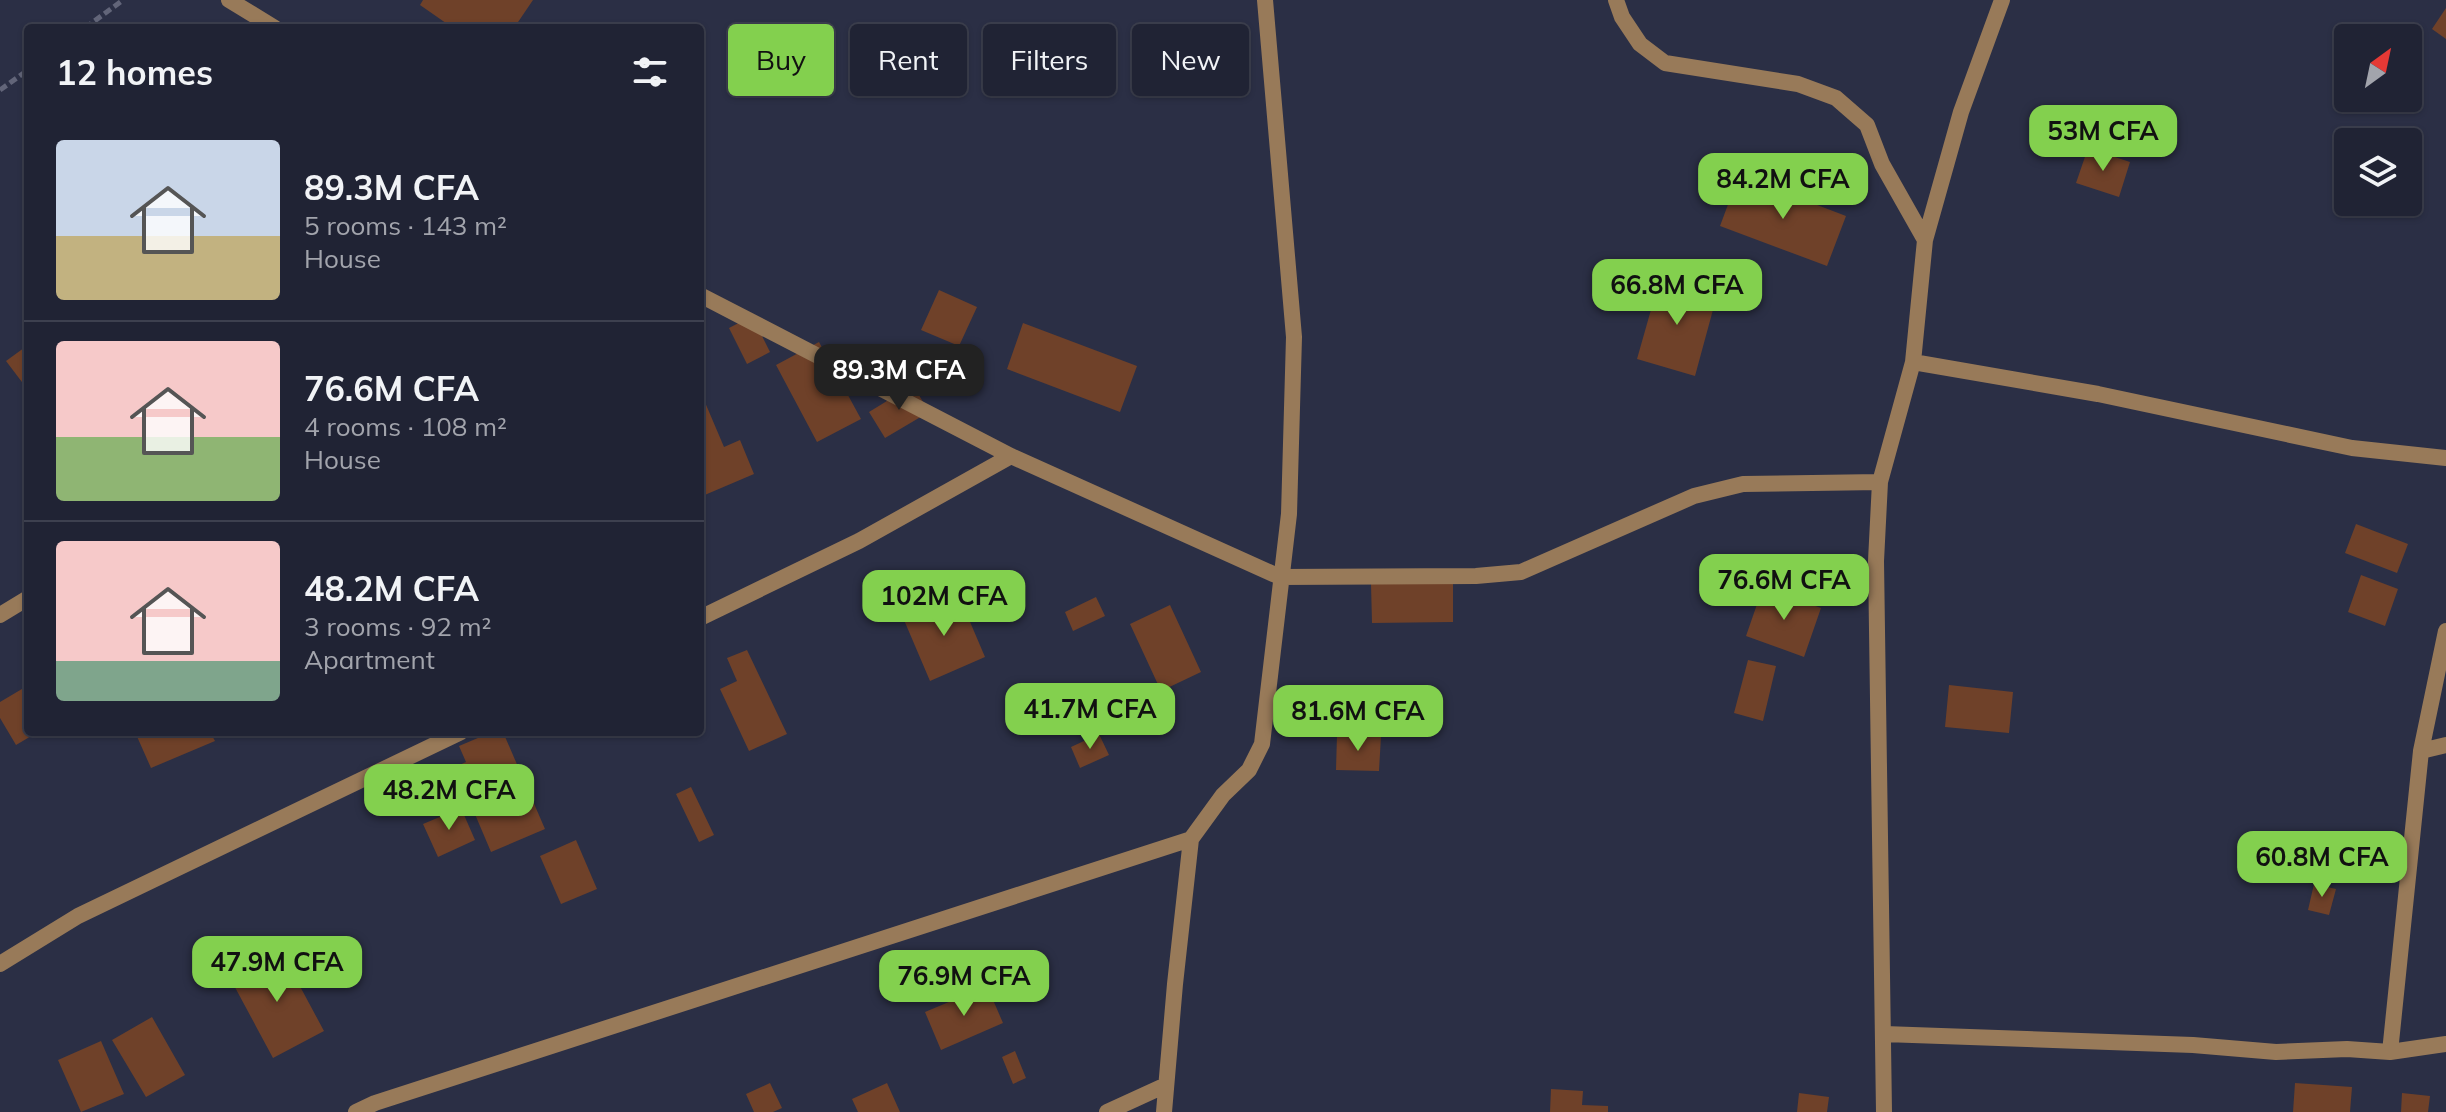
<!DOCTYPE html>
<meta charset="utf-8">
<style>
:root{--surface:#202334;--page:#282b3c;--text:#f1f3f6;--muted:#a2a4ac;--line:#3d404f;--accent:#83d04e}
body{margin:0;font-family:Mulish,sans-serif;background:var(--page);color:var(--text);height:100vh;display:flex;flex-direction:column;font-size:30px;white-space:nowrap}
*{box-sizing:border-box;margin:0}
p{font-size:26px;color:var(--muted)}
.icon{flex:none;width:44px;height:44px;fill:none;stroke:currentColor;stroke-width:2;stroke-linecap:round;stroke-linejoin:round}
.map{position:relative;flex:1;overflow:hidden}
.sheet{position:absolute;left:24px;top:24px;width:680px;height:712px;display:flex;flex-direction:column;background:var(--surface);border-radius:8px;box-shadow:0 2px 6px #0004,0 0 0 2px var(--line)}
.sheet>*{flex:none}
.top-card{position:absolute;left:728px;top:24px;width:760px;height:72px;display:flex;gap:16px}
.needle{width:52px;rotate:33deg}
.controls{position:absolute;left:2334px;top:24px;display:grid;gap:16px}
.controls a{display:grid;place-items:center;width:88px;height:88px;border-radius:8px;background:var(--surface);box-shadow:0 2px 6px #0004,0 0 0 2px var(--line);font-size:40px}
.price{position:absolute;translate:-50% -68px;padding:0 18px;border-radius:16px;background:var(--accent);color:#111;font-size:26px;line-height:52px;filter:drop-shadow(0 2px 4px #0008)}
.price::after{content:'';position:absolute;left:50%;top:48px;width:24px;height:18px;margin-left:-12px;background:inherit;clip-path:polygon(0 0,100% 0,50% 100%)}
.price.on{background:#222;color:#fff}
ul{padding:0;list-style:none}
li{display:flex;align-items:center;gap:24px;height:200px;padding:0 32px}
li+li{border-top:2px solid var(--line)}
li span{display:grid;place-items:center;flex:none;width:224px;height:160px;border-radius:8px;color:#555}
li>.icon{margin-inline-start:auto}
span .icon{width:96px;height:96px;fill:#fffc;stroke-width:1}
li b{font-size:34px}
h2{display:flex;justify-content:space-between;align-items:center;height:96px;padding:0 32px;font-size:34px}
.chip{padding:0 28px;border-radius:8px;background:var(--surface);box-shadow:0 2px 6px #0004,0 0 0 2px var(--line);font-size:28px;line-height:72px}
.chip.on{background:var(--accent);color:#111}
.map>svg:first-child{display:block}
</style>
<div class="map">
<svg width="2446" height="1112" viewBox="0 0 2446 1112">
<rect width="100%" height="100%" fill="#2b2f45"/>
<path fill="#6f4129" d="M423,0H533L514,28H453L420,5Z
M2446,8V39L2432,29Z
M2088,148L2130,162L2119,197L2076,183Z
M1739,175L1846,216L1827,266L1720,226Z
M2408,176L2424,185L2405,216L2381,202H2408Z
M1660,278L1717,295L1695,376L1637,359Z
M939,290L977,307L959,346L921,330Z
M752,316L770,352L747,364L729,328Z
M1023,323L1137,366L1120,412L1007,369Z
M819,342L861,419L817,442L776,365Z
M28,345V390L6,361Z
M913,385L929,412L885,438L869,412Z
M704,400L724,447L740,440L754,474L700,497V401Z
M2356,524L2408,544L2397,573L2345,553Z
M2361,575L2398,589L2385,626L2348,612Z
M1371,584H1453V622L1372,623Z
M1763,587L1821,608L1804,657L1746,636Z
M959,596L985,657L930,681L904,620Z
M1096,597L1105,616L1073,631L1065,612Z
M1170,605L1201,672L1161,691L1130,624Z
M747,650L787,734L749,751L720,689L737,681L727,658Z
M1748,660L1776,666L1763,721L1734,713Z
M1949,685L2013,692L2009,733L1945,727Z
M27,686L28,732H38L16,745L0,718V702Z
M135,732H210L215,741L151,768Z
M492,732H503L545,829L491,852L455,767L466,762L459,746Z
M1099,734L1109,755L1080,768L1071,747Z
M1337,735L1381,736L1379,771L1336,770Z
M691,787L714,835L699,842L676,794Z
M461,808L475,840L438,857L423,824Z
M576,840L597,889L561,904L540,856Z
M2314,884L2336,889L2329,915L2308,910Z
M281,951L324,1031L273,1058L230,978Z
M987,986L1003,1023L941,1050L925,1012Z
M152,1017L185,1075L146,1097L112,1040Z
M101,1041L124,1094L81,1112L58,1060Z
M1015,1051L1026,1078L1013,1084L1002,1057Z
M770,1083L782,1108L773,1112H754L746,1094Z
M887,1083L900,1112H858L852,1099Z
M2295,1083L2352,1087L2350,1112H2293Z
M1551,1089L1583,1091L1582,1105L1608,1106V1112H1550Z
M1799,1093L1829,1097L1827,1112H1797Z
M2402,1093L2430,1096L2428,1112H2401Z"/>
<g fill="none" stroke-linecap="round" stroke-linejoin="round">
<path stroke="#626579" stroke-width="5" stroke-dasharray="8 4" stroke-linecap="butt" d="M85,28L123,0
M0,90L28,70"/>
<path stroke="#987a59" stroke-width="16" d="M229,0L275,28
M1616,0L1622,17L1640,44L1665,63L1798,84L1836,98L1867,125L1882,164L1925,240
M700,295L1011,456L1280,577L1476,576L1521,572L1694,496L1743,484L1880,482
M1913,362L2098,394L2352,448L2446,458
M0,615L28,598
M700,618L859,541L1011,456
M2421,751L2446,745
M0,964L78,916L461,732
M1884,1034L2193,1045L2276,1052L2347,1049L2390,1052L2446,1044
M2390,1052L2421,751L2446,631
M356,1112L375,1103L1191,839
M1107,1112L1166,1085
M1164,1112L1175,984L1191,839L1223,795L1249,770L1262,744L1289,514L1294,337L1265,0
M1884,1112L1876,561L1880,482L1913,362L1925,240L1961,112L2002,0"/>
</g>
</svg>
<div class="controls">
<a><svg class="needle" viewBox="-14 -14 28 28"><path d="M0-13l5 13h-10z" fill="#e53935"/><path d="M0 13l5-13h-10z" fill="#a2a4ac"/></svg></a>
<a><svg class="icon" aria-label="layers" viewBox="0 0 24 24"><path d="M12 4l9 5-9 5-9-5zM3 14l9 5 9-5"/></svg></a>
</div>
<b class="price" style="left:2103px;top:173px">53M CFA</b>
<b class="price" style="left:1783px;top:221px">84.2M CFA</b>
<b class="price" style="left:1677px;top:327px">66.8M CFA</b>
<b class="price on" style="left:899px;top:412px">89.3M CFA</b>
<b class="price" style="left:1784px;top:622px">76.6M CFA</b>
<b class="price" style="left:944px;top:638px">102M CFA</b>
<b class="price" style="left:1090px;top:751px">41.7M CFA</b>
<b class="price" style="left:1358px;top:753px">81.6M CFA</b>
<b class="price" style="left:449px;top:832px">48.2M CFA</b>
<b class="price" style="left:2322px;top:899px">60.8M CFA</b>
<b class="price" style="left:277px;top:1004px">47.9M CFA</b>
<b class="price" style="left:964px;top:1018px">76.9M CFA</b>
<div class="top-card">
<a class="chip on">Buy</a>
<a class="chip">Rent</a>
<a class="chip">Filters</a>
<a class="chip">New</a>
</div>
<section class="sheet">
<h2>12 homes<svg class="icon" aria-label="filters" viewBox="0 0 24 24"><path d="M4 7h16M4 17h16"/><circle cx="9" cy="7" r="2"/><circle cx="15" cy="17" r="2"/></svg></h2>
<ul>
<li><span style="background:linear-gradient(#c9d6e8 60%,#c2b280 0)"><svg class="icon" aria-label="home" viewBox="0 0 24 24"><path d="M3 11l9-7 9 7M6 9v11h12V9"/></svg></span><div><b>89.3M CFA</b><p>5 rooms · 143 m²</p><p>House</p></div></li>
<li><span style="background:linear-gradient(#f6c9c9 60%,#8fb573 0)"><svg class="icon" aria-label="home" viewBox="0 0 24 24"><path d="M3 11l9-7 9 7M6 9v11h12V9"/></svg></span><div><b>76.6M CFA</b><p>4 rooms · 108 m²</p><p>House</p></div></li>
<li><span style="background:linear-gradient(#f6c9c9 75%,#7fa58c 0)"><svg class="icon" aria-label="home" viewBox="0 0 24 24"><path d="M3 11l9-7 9 7M6 9v11h12V9"/></svg></span><div><b>48.2M CFA</b><p>3 rooms · 92 m²</p><p>Apartment</p></div></li>
</ul>
</section>
</div>
